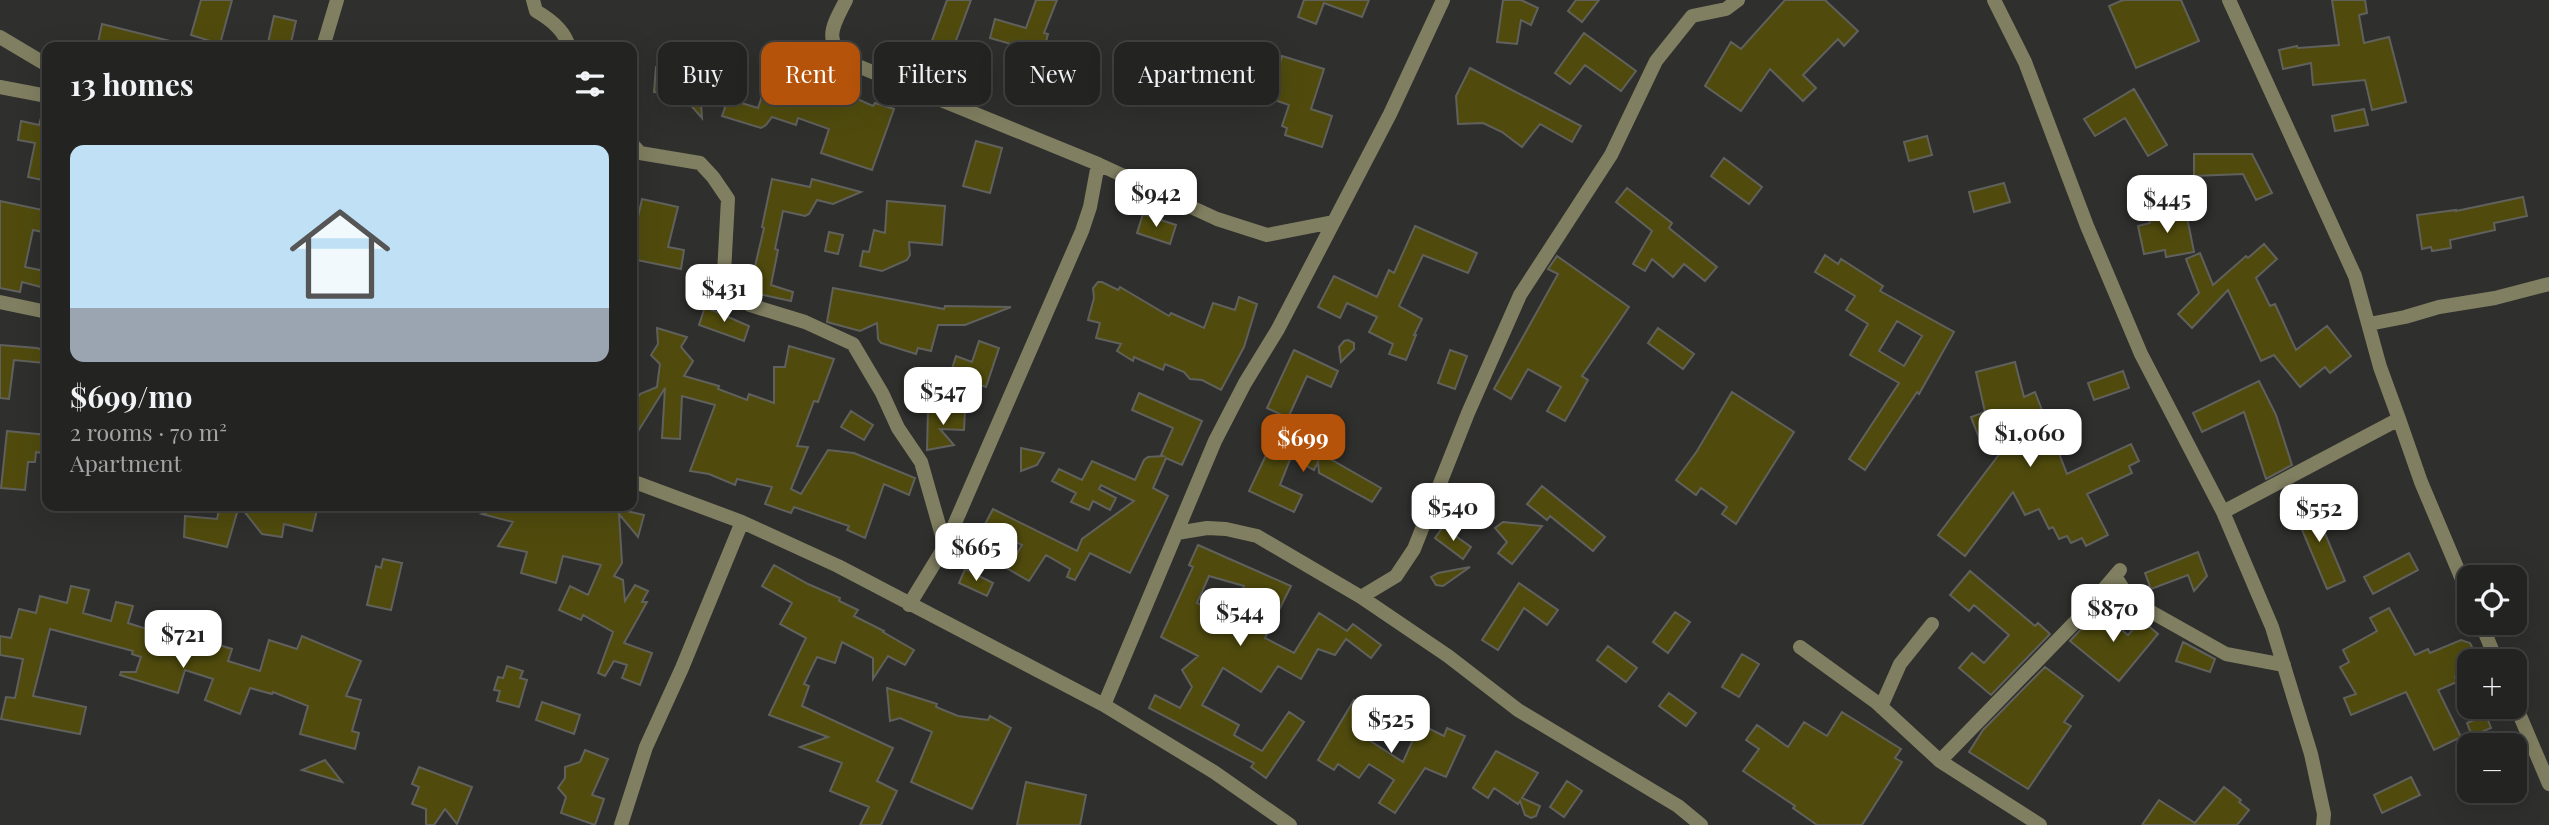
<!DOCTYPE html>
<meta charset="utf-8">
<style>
:root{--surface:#232322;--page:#2b2b2a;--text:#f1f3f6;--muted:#a3a4a5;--line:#404040;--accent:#b45309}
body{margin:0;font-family:"Playfair Display",serif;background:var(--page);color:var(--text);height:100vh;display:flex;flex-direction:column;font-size:26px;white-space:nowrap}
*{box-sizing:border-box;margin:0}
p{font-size:23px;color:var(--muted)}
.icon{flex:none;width:38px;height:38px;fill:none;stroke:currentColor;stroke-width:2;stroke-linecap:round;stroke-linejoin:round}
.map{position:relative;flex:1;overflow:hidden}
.sheet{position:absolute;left:42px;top:42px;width:595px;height:469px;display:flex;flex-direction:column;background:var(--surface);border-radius:14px;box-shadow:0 7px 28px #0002,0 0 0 2px var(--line)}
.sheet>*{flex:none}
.guide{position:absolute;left:658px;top:42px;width:665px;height:63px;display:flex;gap:14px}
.fabs{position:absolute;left:2457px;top:565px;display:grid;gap:14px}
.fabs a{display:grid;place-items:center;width:70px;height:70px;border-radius:14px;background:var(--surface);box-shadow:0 7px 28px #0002,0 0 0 2px var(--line);font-size:35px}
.price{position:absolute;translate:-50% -60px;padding:0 16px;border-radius:14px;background:#fff;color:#222;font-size:23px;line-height:46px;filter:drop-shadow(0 2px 4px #0008)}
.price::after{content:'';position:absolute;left:50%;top:42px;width:21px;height:16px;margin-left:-10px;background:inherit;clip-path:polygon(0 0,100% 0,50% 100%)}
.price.current{background:var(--accent);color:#fff}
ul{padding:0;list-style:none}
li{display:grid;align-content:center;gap:14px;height:371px;padding:0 28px}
li span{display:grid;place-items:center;height:217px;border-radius:14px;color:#555}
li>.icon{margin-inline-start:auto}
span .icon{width:126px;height:126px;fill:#fffc;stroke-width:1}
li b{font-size:30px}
h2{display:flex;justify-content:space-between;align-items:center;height:84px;padding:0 28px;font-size:30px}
.tag{padding:0 24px;border-radius:14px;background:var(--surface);box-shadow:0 7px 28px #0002,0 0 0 2px var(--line);font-size:24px;line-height:63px}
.tag.current{background:var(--accent);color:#fff}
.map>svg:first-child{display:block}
</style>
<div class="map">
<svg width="2549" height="825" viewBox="0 0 2549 825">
<rect width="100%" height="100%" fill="#2f2f2d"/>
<path fill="#504b0d" stroke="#60605d" stroke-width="2" fill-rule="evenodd" d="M201,0H232L220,44L191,35Z
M947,0H971L942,78L909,64L917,47L923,50L926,44L930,46Z
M1036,0H1057L1044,33L1048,34L1043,53L990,38L995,19L1026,28Z
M1304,0H1369L1362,17L1324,3L1316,24L1298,17Z
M1503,0H1521L1538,8L1531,25L1521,20L1517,44L1497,42Z
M1576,0H1599L1582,22L1568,11Z
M1785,0H1825L1858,31L1844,46L1838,39L1803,75L1816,88L1803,101L1770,69L1741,111L1705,86L1731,42L1741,49Z
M2123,0H2181L2199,41L2136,68L2109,6Z
M2332,0H2365L2367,13L2359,15L2364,43L2389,37L2406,102L2372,110L2365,80L2313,85L2311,63L2283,69L2279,50L2297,46L2298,48L2339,45Z
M274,16L296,21L290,47H267Z
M102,24L174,42L173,47H97Z
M1584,33L1636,71L1621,91L1585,65L1570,84L1555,73Z
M683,48L732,54L716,77L699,75L702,118L681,94L654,92L656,67L680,70Z
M1282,56L1324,69L1311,109L1332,116L1322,147L1285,135L1287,128L1282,126L1289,105L1269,98Z
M772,66L812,79L873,106L875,103L894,109L872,170L821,153L829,129L798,118L796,125L772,117L766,125L761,128L722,116L728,99L758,108Z
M1470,68L1581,126L1572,142L1540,124L1522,147L1502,132L1483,123L1458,124L1456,96Z
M2134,89L2167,145L2148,156L2125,118L2095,136L2084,119Z
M2364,109L2368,125L2335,131L2332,116Z
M41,118L47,119V181L28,177L35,143L18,140L21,121L39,125Z
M1927,136L1932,155L1909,161L1904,142Z
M976,141L1002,148L990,193L963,186Z
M2194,154H2252L2272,193L2256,200L2243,174L2194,176Z
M1724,158L1762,187L1749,204L1711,176Z
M772,179L810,187L812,179L861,192L833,204L817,200L809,214L805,216L783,211L775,249L778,250L771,285L793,292L791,301L749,292L764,228L762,227Z
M2004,183L2010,202L1974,212L1969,192Z
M1627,188L1672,223L1669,228L1717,267L1705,281L1684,264L1673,277L1652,259L1645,271L1633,264L1652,231L1616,202Z
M2523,197L2527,216L2494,223L2495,230L2450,240L2451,248L2432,251L2431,247L2422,249L2417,215L2456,210V211Z
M642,199L678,207L668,247L684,250L681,269L632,259V244Z
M0,201L47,211V233L33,230L25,267L45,271L41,287L22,282L20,292L0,288Z
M887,201L945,206L942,245L909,242L910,255L907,260L882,271L860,266L863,251L869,252L874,230L885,233Z
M2186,212L2194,252L2166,257L2165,250L2144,254L2138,226L2150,223L2149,219Z
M1143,214L1176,225L1170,244L1137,233Z
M1415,226L1477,253L1468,273L1423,255L1399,306L1422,319L1414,335H1416L1406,360L1389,354L1393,344L1369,332L1377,317L1347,303L1340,318L1318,307L1334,276L1377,297L1389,270L1394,273Z
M829,232L843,235L838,254L825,251Z
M2264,244L2277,259L2256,278L2270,306L2275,304L2296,350L2327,326L2351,356L2330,373L2325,367L2300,387L2274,355L2261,361L2228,290L2192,328L2178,314L2199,293L2186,259L2200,253L2213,285L2246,256L2248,258Z
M1825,255L1838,264L1841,259L1883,286L1880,291L1954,332L1919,394L1917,392L1865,470L1849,459L1899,383L1850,355L1868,324L1846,310L1855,296L1815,272ZM1897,321L1922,336L1904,366L1879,351Z
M1557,256L1629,307L1582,376L1588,380L1565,421L1547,411L1561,387L1528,369L1511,399L1494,389L1558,274L1548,269Z
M1098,282H1102L1118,290L1120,287L1169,316L1171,313L1204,328L1213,303L1235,310L1239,297L1257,304L1244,347L1221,390L1202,380L1190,379L1184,372L1165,364L1163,370L1134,357L1133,361L1117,351L1121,344L1096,338L1100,323L1088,320L1094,298L1093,288Z
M833,288L944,309L945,306L1011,307L965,325H938L931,351L918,348L916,354L881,343L878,339L877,323L860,331L827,322Z
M705,307L749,326L744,341L699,325Z
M657,328L687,337L681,347L693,361L684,376L719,386L718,389L747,400L749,394L774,403V367H785L789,346L834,359L818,402L814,401L797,446L808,447L791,489L801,494L828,450L854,453L915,478L909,495L884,484L865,538L847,530L849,526L794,507L791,513L765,504L772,487L737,479L735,485L709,474L690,471L715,405L682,396L680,439L662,438L665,388L632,441V408L640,394L657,387L660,364L651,355L658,344Z
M1658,328L1694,354L1683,369L1648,343Z
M1348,340L1354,343V349L1341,362L1339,347L1344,341Z
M979,341L999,348L986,387L950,375L956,356L972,362Z
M0,345L37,348L46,351L44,363L14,360L9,399L0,398Z
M1294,350L1338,371L1331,387L1307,376L1288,418L1267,408Z
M1450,350L1467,356L1455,389L1438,383Z
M2015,362L2024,397L2035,392L2067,474L2131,444L2139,461L2129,466L2132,473L2087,494L2108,535L2086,546L2082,538L2071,543L2067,536L2059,539L2053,527L2049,529L2039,509L2025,515L2013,492L1965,556L1938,535L2010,440L1984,450L1971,417L1985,412L1976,372Z
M2123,371L2129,388L2094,400L2088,383Z
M2259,381L2276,415L2292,465L2266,479L2244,412L2202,432L2193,413Z
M1732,392L1794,432L1736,524L1722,514L1727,507L1701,488L1696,495L1676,480L1697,451Z
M1139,393L1202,421L1182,465L1166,458L1153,488L1168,496L1130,573L1090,553L1075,580L1067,577L1070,569L1046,555L1029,581L1008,569L1022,545L984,526L993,509L1077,551L1082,539L1134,501L1101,485L1099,489L1116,498L1110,510L1093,501L1089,510L1071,502L1076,493L1052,481L1059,469L1082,480L1092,461L1135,480L1144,460L1148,457L1163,456L1161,455L1173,428L1132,410Z
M928,409L965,411L964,430L940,429L954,445L927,450Z
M851,411L873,425L864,440L841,427Z
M7,431L47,435V454L36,452L35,462H28L25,490L1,488Z
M1283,432L1381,488L1372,502L1319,473L1318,462L1314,470L1291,457L1280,485L1302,495L1294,512L1249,491L1267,453L1270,454Z
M1021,448L1044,453L1037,465L1021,471Z
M1542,486L1605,537L1593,551L1550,516L1547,520L1527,504Z
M2310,498L2345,581L2327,589L2292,506Z
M220,506H239L227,547L184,537L185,516L217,519Z
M240,506H318L312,531L284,524L282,537L262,534Z
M504,506H605L644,515L638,537L619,514L622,563L614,576L623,580L625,601L635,585L648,591L642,602H647L624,643L652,653L640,685L622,678L627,665L614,661L605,676L598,673L613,632L583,615L581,620L559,610L570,586L588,595L601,565L563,556L556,583L521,573L527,552L498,546L513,522L482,514Z
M1503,522L1542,526L1512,564L1498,553L1507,542L1495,528Z
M1443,527L1471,547L1463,559L1435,538Z
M1198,545L1291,586L1265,638L1294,653L1319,613L1347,631L1353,624L1381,645L1371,658L1346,639L1335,655L1318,649L1301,679L1278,666L1261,692L1223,668L1202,705L1239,725L1234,735L1262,751L1289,712L1304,722L1266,778L1251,767L1254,763L1149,708L1155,695L1180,708L1192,687L1182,670L1198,656L1161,637L1193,567L1189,565ZM1209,576L1244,586L1228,617L1197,603Z
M2198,552L2207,576L2194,591L2188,575L2151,589L2145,573Z
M2409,553L2418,570L2373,594L2364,577Z
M383,559L402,563L391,610L367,605L376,566L381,568Z
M774,565L808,584L840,598L839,601L858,610L854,616L884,631L883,632L914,650L905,665L888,656L873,679V658L842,642L835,663L817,657L804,684L809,686L802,706L893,748L877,781L897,791L881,825H860L869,807L830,791L842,763L800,747L828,737L769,715L806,638L780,624L792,603L762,586Z
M1470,567L1443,586L1436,585L1431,577L1438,573Z
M965,569L993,583L987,596L959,583Z
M1970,571L2035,626L2038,623L2050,634L1991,695L1959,668L1972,653L1984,663L2009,635L1974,605L1969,611L1950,595Z
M1519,583L1558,610L1547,625L1524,608L1498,650L1482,640Z
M71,586L89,590L83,613L111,621L116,602L133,606L128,623L156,632L155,637L210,654L213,643L232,649L228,661L260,671L269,640L297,649L302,636L361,661L346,696L361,700L352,731L359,733L355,749L300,734L308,706L273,692L272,694L250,688L240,714L205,700L213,679L185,670L178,693L120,675L121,672H136L141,657L132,654L133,651L50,629L33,696L86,707L80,734L1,719L6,697L15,698L23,659L0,655V636L11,638L19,609L36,613L40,596L67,603Z
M2389,608L2415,655L2428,649L2430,653L2461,640L2470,643L2472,647L2469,655L2458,660L2464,673L2455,677L2457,682L2438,690L2461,737L2434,750L2406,692L2351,715L2344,698L2356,694L2340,667L2349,662L2343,650L2377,631L2370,618Z
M2098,611L2128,635L2141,620L2158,634L2119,681L2070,641Z
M1675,612L1690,622L1668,653L1653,642Z
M2183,642L2215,659L2210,672L2176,661Z
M1608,646L1637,668L1626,682L1597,660Z
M1742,654L1759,664L1739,697L1722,687Z
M507,666L523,671L520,678L527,680L519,707L497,701L500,691L494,690L498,677L503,678Z
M2045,667L2083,696L2064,722L2071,726L2028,789L1969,752L1983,730Z
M887,688L937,704L936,707L958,716L988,720L990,716L1011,728L972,809L911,782L932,732L900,718L890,721Z
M1669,693L1696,713L1686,726L1659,706Z
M1354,700L1367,708L1355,731L1403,762L1420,724L1444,736L1447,728L1465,736L1446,777L1425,768L1395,813L1379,803L1394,780L1369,764L1359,778L1338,764L1334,770L1318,760Z
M542,702L580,715L574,734L536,720Z
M1842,712L1901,749L1895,758L1902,762L1862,825H1817L1793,808L1795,806L1743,771L1759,749L1746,740L1757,725L1788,747L1804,722L1827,736Z
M2486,715L2491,728L2472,736L2467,723Z
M585,750L608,759L592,795L604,799L595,825L561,813L566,797L558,788L565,778V767L580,762Z
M1496,751L1538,773L1522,798L1540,806L1536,816L1531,818L1525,815L1520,801L1518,804L1494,788L1488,798L1473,788Z
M325,760L342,782L302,770Z
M419,767L472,787L457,824L445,809L434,825H426V809L412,804L419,787L412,784Z
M2411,777L2420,795L2382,813L2374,795Z
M1567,781L1582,791L1564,817L1550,807Z
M1026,782L1086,795L1080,825H1017Z
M2224,787L2241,800L2239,802L2249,810L2237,825H2142L2159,800L2195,823Z"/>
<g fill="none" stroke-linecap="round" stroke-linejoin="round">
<path stroke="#817f61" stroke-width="14" d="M533,0L536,11C550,19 565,31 569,47
M846,0C833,26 822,39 848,62L1098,164L1217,219L1267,235L1333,222
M1994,0L2025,62L2087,226L2141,354L2223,512L2272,627L2311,754L2324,814L2323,825
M2229,0L2355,276L2380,367L2399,419L2421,482L2469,596
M0,37L47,65
M323,47L337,0
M0,87L47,96
M632,144L640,153L700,163L713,177L728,199L724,273L735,293L750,305L805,322L853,344L882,393L898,428L921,462L945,546
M0,302L47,312
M2369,324L2405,317L2439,307L2495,298L2549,284
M632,481L742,522L838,566L1104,705L1214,772L1290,825
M2223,512L2399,419
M1177,533L1207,528L1226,529L1257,536L1361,597L1448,656L1518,710L1678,806L1701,825
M2115,576L2130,600L2226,654L2284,665
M1361,597L1396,576L1414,549L1468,413L1520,295L1611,155L1656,61L1692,16L1726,9L1738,0
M909,605L945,546L1082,231L1090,207L1098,164
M2481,623L2497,662
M1800,647L1876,702L1940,761L2040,825
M2515,704L2549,784
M1104,705L1215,441L1245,383L1278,329L1390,114L1443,0
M1881,707L1900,664L1932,624
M1940,761L2079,618L2120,570
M621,825L646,747L682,668L742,522"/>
</g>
</svg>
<div class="fabs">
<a><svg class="icon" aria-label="locate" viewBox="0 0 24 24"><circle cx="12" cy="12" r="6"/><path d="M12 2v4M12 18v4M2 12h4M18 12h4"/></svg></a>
<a>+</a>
<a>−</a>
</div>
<b class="price" style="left:1156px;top:229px">$942</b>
<b class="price" style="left:2167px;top:235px">$445</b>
<b class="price" style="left:724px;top:324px">$431</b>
<b class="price" style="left:943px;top:427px">$547</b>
<b class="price" style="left:2030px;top:469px">$1,060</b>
<b class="price current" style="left:1303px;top:474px">$699</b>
<b class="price" style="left:1453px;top:543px">$540</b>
<b class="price" style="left:2319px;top:544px">$552</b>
<b class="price" style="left:976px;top:583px">$665</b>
<b class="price" style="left:2113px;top:644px">$870</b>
<b class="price" style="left:1240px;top:648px">$544</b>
<b class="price" style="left:183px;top:670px">$721</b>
<b class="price" style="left:1391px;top:755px">$525</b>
<div class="guide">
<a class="tag">Buy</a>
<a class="tag current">Rent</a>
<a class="tag">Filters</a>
<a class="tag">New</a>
<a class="tag">Apartment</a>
</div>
<section class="sheet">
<h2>13 homes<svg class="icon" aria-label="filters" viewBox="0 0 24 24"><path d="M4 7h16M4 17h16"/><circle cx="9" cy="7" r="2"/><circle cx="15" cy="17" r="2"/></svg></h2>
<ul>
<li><span style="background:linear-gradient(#bfe0f5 75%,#9aa5b1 0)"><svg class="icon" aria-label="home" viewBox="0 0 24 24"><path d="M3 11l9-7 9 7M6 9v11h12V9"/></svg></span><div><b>$699/mo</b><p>2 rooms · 70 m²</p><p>Apartment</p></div></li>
</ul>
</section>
</div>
